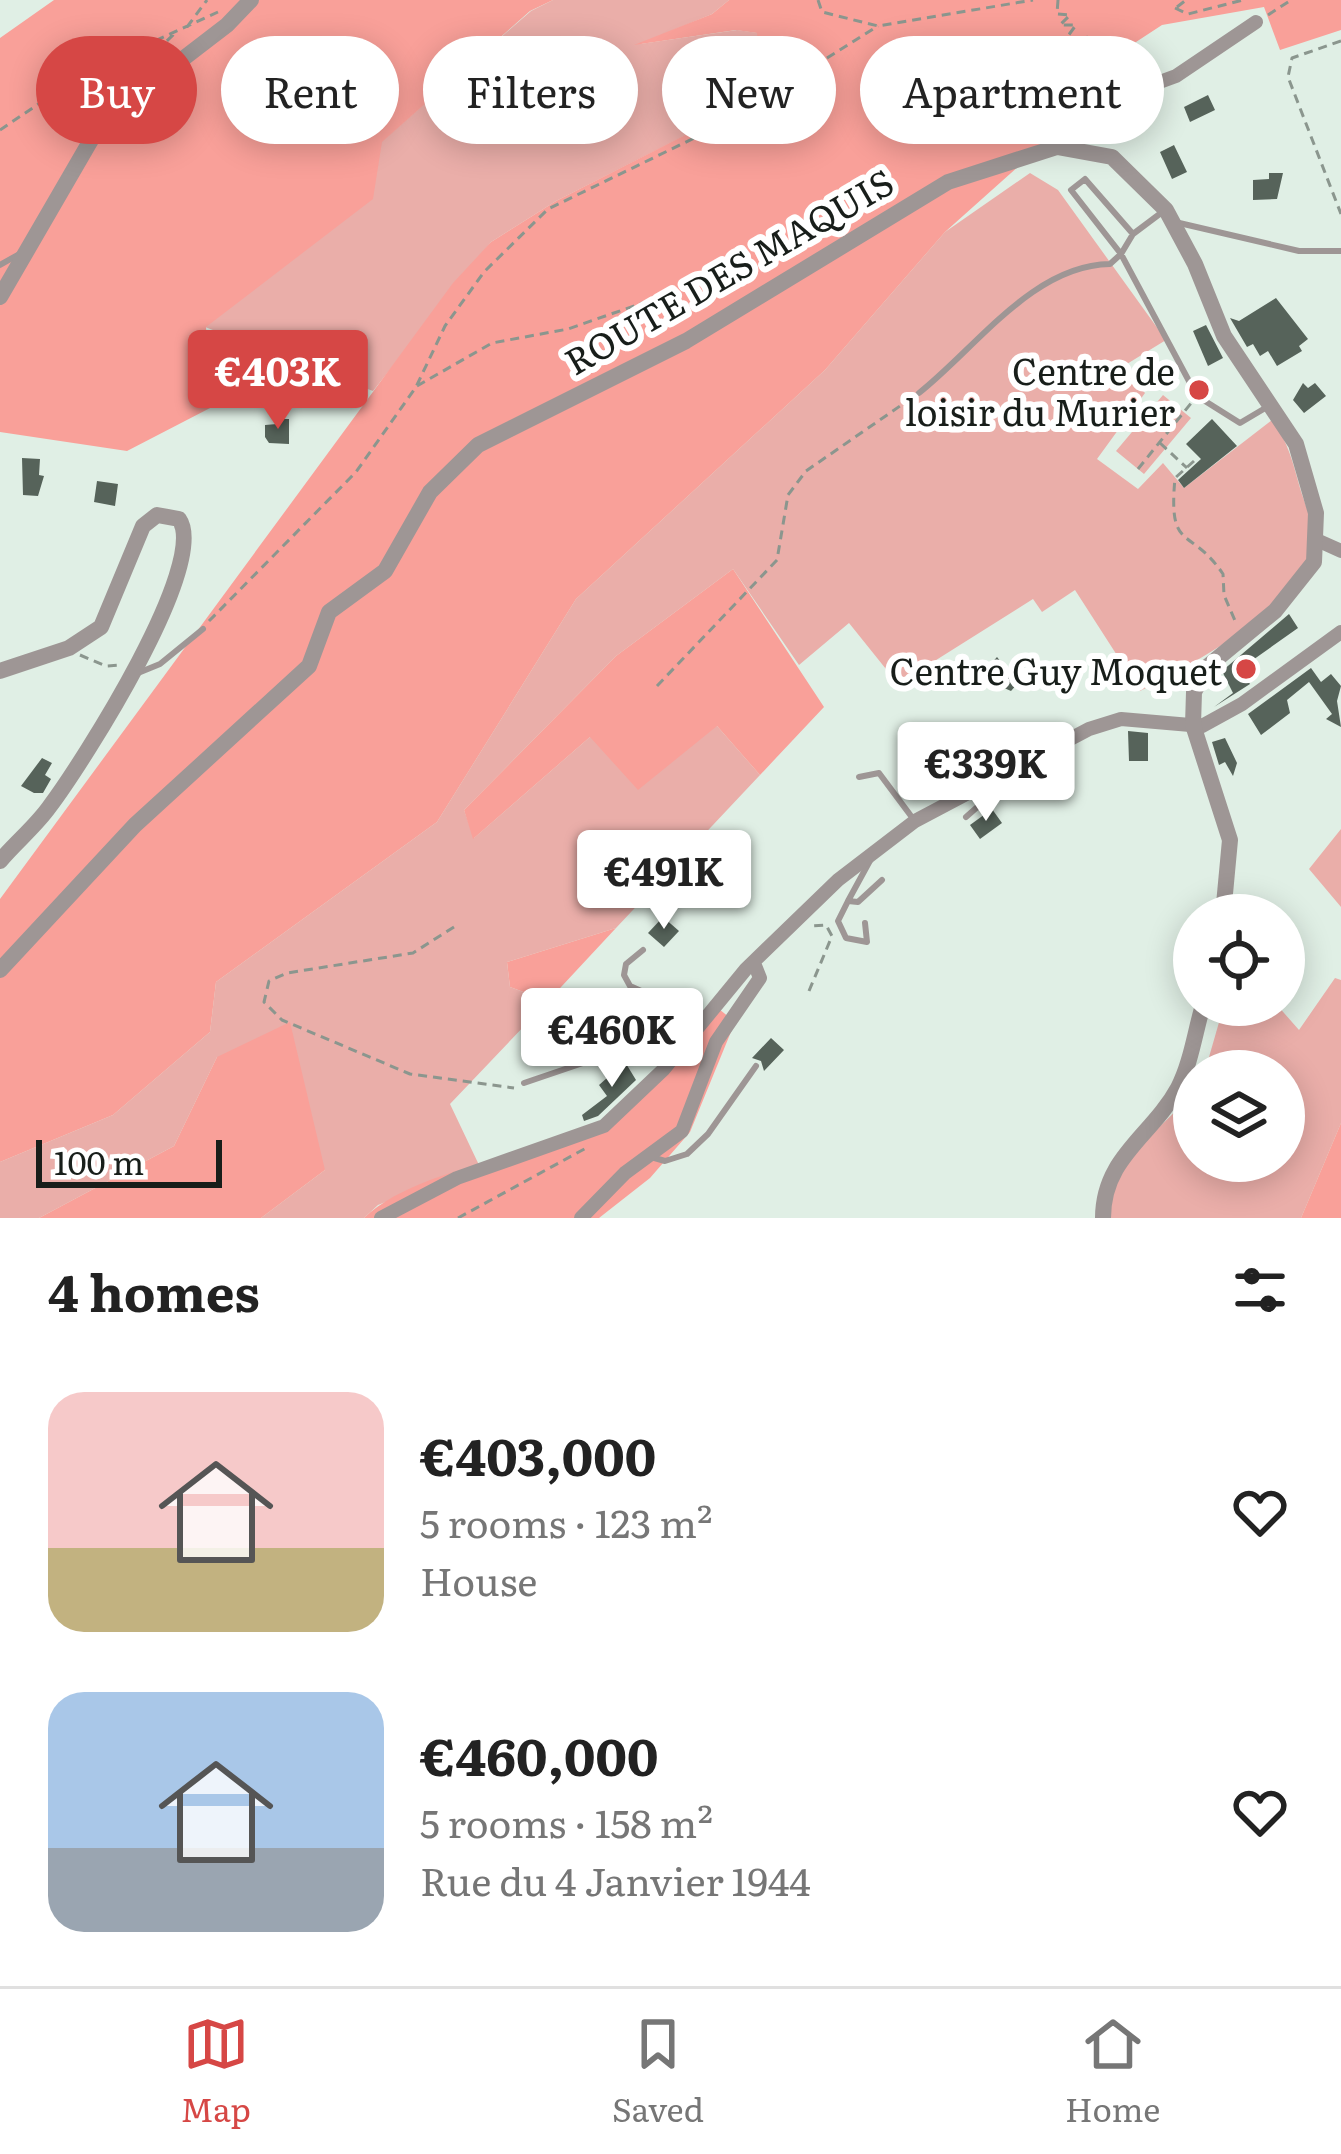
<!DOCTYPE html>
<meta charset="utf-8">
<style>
:root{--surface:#fff;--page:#f6f6f6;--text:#222;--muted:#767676;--line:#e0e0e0;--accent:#d64745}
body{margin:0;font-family:Literata,serif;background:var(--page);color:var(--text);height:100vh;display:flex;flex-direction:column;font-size:45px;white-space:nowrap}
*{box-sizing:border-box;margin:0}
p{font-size:39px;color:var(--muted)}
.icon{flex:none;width:66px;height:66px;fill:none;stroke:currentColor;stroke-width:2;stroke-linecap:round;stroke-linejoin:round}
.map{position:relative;height:1218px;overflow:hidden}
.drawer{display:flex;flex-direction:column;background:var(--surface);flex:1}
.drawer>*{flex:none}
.top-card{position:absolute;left:36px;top:36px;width:1269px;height:108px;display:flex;gap:24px}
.buttons{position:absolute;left:1173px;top:894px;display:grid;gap:24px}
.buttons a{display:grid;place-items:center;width:132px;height:132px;border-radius:50%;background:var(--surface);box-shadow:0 6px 30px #0003;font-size:60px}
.scale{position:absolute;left:36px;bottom:30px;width:186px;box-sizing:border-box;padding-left:12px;border:6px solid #181e1a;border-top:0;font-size:33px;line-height:42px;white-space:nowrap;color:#181e1a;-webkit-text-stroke:9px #fff;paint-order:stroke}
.price{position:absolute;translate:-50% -102px;padding:0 27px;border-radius:12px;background:#fff;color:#222;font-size:39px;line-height:78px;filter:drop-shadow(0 3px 6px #0008)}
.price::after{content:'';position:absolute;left:50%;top:72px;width:36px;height:27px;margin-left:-18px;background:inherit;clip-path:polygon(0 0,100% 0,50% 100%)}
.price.active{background:var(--accent);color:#fff}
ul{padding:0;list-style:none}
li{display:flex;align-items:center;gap:36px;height:300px;padding:0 48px}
li span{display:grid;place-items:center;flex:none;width:336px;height:240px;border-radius:36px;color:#555}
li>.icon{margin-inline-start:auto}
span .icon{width:144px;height:144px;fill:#fffc;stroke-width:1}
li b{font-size:51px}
h2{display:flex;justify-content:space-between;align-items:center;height:144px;padding:0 48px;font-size:51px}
.chip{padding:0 42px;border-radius:54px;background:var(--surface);box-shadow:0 6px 30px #0003;font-size:42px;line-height:108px}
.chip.active{background:var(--accent);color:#fff}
.tab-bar{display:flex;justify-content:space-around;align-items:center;height:168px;border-top:3px solid var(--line);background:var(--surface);font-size:33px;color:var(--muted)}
.tab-bar a{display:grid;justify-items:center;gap:6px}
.tab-bar .active{color:var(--accent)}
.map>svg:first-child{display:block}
</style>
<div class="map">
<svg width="1341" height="1218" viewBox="0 0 1341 1218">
<rect width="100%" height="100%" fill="#e0efe5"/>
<path fill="#eaaea9" d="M553,0H729L712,14L640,44L737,30L758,33L760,67L692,132L556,201L491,242L373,391L205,327L251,287L381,142L531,11Z
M1030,173L1058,190L1166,340L1122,367L1145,393L1097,459L1138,489L1163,463L1184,488L1272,420C1288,441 1293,463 1300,488C1304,502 1312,519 1313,533C1317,601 1190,665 1140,691L1075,590L1042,612L1033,599L898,684L849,623L799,665L733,569L616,656L464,810L474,838L590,737L717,726L760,775L616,928L507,962L510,987L548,1001L450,1104L479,1165L378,1205L364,1218H261L325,1170L217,1057L174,1146L39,1218H0V1162L113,1115L210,1032L216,982L437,822L576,599L825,370L945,232Z
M1163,395L1191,418L1144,474L1116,451Z
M1341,829V907L1309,869Z
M1335,978L1341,980V1123L1301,1218H1108C1108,1160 1162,1132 1194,1090V1161H1284V1071H1205L1224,1005H1277L1299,1030Z"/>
<path fill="#f9a099" d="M54,0H553L530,11L382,142L373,199L206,327L212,407L127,451L0,432V38Z
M729,0H1341V30L1280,50L1264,7L1162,25L1110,59L1103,91L945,232L825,370L576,599L437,822L216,982L210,1032L113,1115L0,1162V899L453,283L491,242L556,201L691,132L760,67L757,33L736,30L634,45L712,14Z
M733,569L824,707L760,775L717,726L638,790L590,737L473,839L464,810L616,656Z
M616,928L548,1001L510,987L507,962Z
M719,1009L735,1022L690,1132L650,1178L599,1218H364C421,1164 539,1160 606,1121C638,1103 691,1037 719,1009Z
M290,1022L325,1170L261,1218H39L174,1146L217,1057Z
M1341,1123V1218H1301Z"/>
<path fill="#56635a" d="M1208,95L1215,110L1190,122L1184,107Z
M1174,145L1187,172L1172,179L1160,152Z
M1269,173H1283L1277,199L1253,200V180L1269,179Z
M1276,298L1308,339L1299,346L1302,351L1277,366L1268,351L1260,356L1253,344L1247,347L1230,318L1239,321Z
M1206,325L1223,358L1208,366L1193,331Z
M1303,383L1308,388L1315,383L1326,396L1304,413L1293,400Z
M278,419H289V444L269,443L265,437V425L277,424Z
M1212,419L1237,446L1184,488L1178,480L1201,459L1186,444Z
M22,458L40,459L39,475L44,476L38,496L23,495Z
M97,481L118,484L115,506L94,502Z
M1289,614L1298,628L1240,669L1250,684L1214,707L1233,693L1222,671Z
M997,657L1018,683L1011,691L979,677Z
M1311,668L1321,682L1331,674L1341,686L1337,701L1341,727L1326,719L1332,714L1309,682L1287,700L1290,713L1261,735L1248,714Z
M1128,731L1148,733V761H1129Z
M1225,738L1237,763L1233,776L1225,762L1219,765L1212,742Z
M42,758L52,763L45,775L51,779L43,793H34L21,786Z
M992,809L1002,823L980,839L970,825Z
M663,917L679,931L664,947L648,933Z
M771,1038L784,1050L764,1071L761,1061L752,1058Z
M625,1062L636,1080L598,1116L584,1121L582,1115L607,1096L599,1085Z"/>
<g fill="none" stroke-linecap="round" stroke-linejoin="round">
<path stroke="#8b968e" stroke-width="3" stroke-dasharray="9 6" stroke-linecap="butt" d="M818,0L822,12L878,26L1033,0
M1058,0L1057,14L1070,15L1060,25H1076L1065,40L1089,37L1073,54H1088L1073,76L1090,74L1084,87L1096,84L1092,93
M1177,7L1186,0
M1175,8L1188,14L1243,0
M1268,15L1291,0
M187,27L207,0
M1341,41L1292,58L1288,77L1341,214
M113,93L174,34
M0,130L83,74L218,12
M417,386L492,343L568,329L654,299
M1160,443L1187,468
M1194,461L1175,478C1168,554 1190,525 1223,574L1224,595L1236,623
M1138,469L1192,402
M209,621L356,472L416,387L445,326L484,272L548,209L717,127L878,26
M80,655L106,666L122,665
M657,686L777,560L788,495L806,471L913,397
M454,927L413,953L287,973L269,981L264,1002L282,1020L410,1074L514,1088
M809,991L832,936L826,925L810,926
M458,1218L588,1147"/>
<path stroke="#9e9695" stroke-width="6" d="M1175,222L1299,251H1341
M1133,234L1085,179L1071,190L1121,254L1133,234L1161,213
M0,265L23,252
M919,393C976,348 1033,265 1110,264L1121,254L1197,396L1240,423L1267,407
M138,673L160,664L203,629
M859,777L879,773L914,820
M966,817L1017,772
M872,857L848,901L858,902L882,880
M848,901L838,921L846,938L867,942L865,923
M643,950L626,964L624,975L630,986L648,994L671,1033L688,1036
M524,1083L671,1033
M651,1157L665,1161L687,1154L708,1134L756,1066"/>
<path stroke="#9e9695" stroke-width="14" d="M1069,147V135L1094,106L1176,76L1256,22
M1319,541L1341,551
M381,1218L457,1178L604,1126L663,1070L746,969L838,880L915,821L1089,729L1121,719L1202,726L1242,704L1341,632
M581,1218L625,1173L682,1131L716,1042L760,978L754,963"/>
<path stroke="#9e9695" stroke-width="16" d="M0,297L102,121L227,25L251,0
M0,671L69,648L101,627L143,526L157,515L179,519C210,563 83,762 50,806C36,826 16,842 0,861
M0,970L135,825L309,666L329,612L385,571L430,492L478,445L686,341L948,182L1057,147L1112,157L1166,210L1195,264L1224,336L1296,444L1316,513L1314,562L1275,611L1207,667L1194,692L1193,725L1230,840L1223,915
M1103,1218C1103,1157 1152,1136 1178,1088C1191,1063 1195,1032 1203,1005"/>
</g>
<g fill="#d64745" stroke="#fff" stroke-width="4.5">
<circle cx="1199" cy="390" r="12"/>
<circle cx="1246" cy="669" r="12"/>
</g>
<g text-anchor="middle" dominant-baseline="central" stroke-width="12" stroke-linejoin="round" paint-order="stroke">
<g font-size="36" fill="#181e1a" stroke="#fff">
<text transform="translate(728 270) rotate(-30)">ROUTE DES MAQUIS</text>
</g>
<g font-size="36" fill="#181e1a" stroke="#fff" text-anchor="end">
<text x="1175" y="369">Centre de<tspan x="1175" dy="41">loisir du Murier</tspan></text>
<text x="1222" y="669">Centre Guy Moquet</text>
</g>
</g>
</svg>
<div class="buttons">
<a><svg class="icon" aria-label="locate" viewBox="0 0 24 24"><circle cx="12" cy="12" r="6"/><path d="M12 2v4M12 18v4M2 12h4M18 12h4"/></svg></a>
<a><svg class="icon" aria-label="layers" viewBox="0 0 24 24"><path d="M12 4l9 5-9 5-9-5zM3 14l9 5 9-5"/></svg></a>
</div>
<div class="scale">100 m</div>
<b class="price active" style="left:278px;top:432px">€403K</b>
<b class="price" style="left:986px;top:824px">€339K</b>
<b class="price" style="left:664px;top:932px">€491K</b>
<b class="price" style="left:612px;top:1090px">€460K</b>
<div class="top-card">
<a class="chip active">Buy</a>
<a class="chip">Rent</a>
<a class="chip">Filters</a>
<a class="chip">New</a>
<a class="chip">Apartment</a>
</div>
</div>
<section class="drawer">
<h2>4 homes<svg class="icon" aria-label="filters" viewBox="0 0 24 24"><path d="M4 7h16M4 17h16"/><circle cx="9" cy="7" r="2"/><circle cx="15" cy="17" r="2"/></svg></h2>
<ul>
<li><span style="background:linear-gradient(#f6c9c9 65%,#c2b280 0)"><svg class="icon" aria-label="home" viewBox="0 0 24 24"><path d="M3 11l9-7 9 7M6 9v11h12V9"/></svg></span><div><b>€403,000</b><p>5 rooms · 123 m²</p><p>House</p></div><svg class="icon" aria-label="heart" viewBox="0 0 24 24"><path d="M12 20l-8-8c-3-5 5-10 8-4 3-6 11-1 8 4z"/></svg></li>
<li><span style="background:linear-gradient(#a9c7e8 65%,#9aa5b1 0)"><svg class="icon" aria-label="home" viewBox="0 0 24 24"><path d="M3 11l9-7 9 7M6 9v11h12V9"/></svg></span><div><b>€460,000</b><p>5 rooms · 158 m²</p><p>Rue du 4 Janvier 1944</p></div><svg class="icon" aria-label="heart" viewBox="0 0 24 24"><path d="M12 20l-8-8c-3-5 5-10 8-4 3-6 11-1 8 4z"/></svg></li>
</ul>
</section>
<nav class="tab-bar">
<a class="active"><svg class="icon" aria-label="map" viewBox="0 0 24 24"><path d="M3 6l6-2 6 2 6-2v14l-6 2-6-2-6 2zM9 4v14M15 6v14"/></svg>Map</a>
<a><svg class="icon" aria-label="saved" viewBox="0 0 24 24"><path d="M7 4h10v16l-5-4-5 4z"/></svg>Saved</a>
<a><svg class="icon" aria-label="home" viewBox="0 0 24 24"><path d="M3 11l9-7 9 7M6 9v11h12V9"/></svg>Home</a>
</nav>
